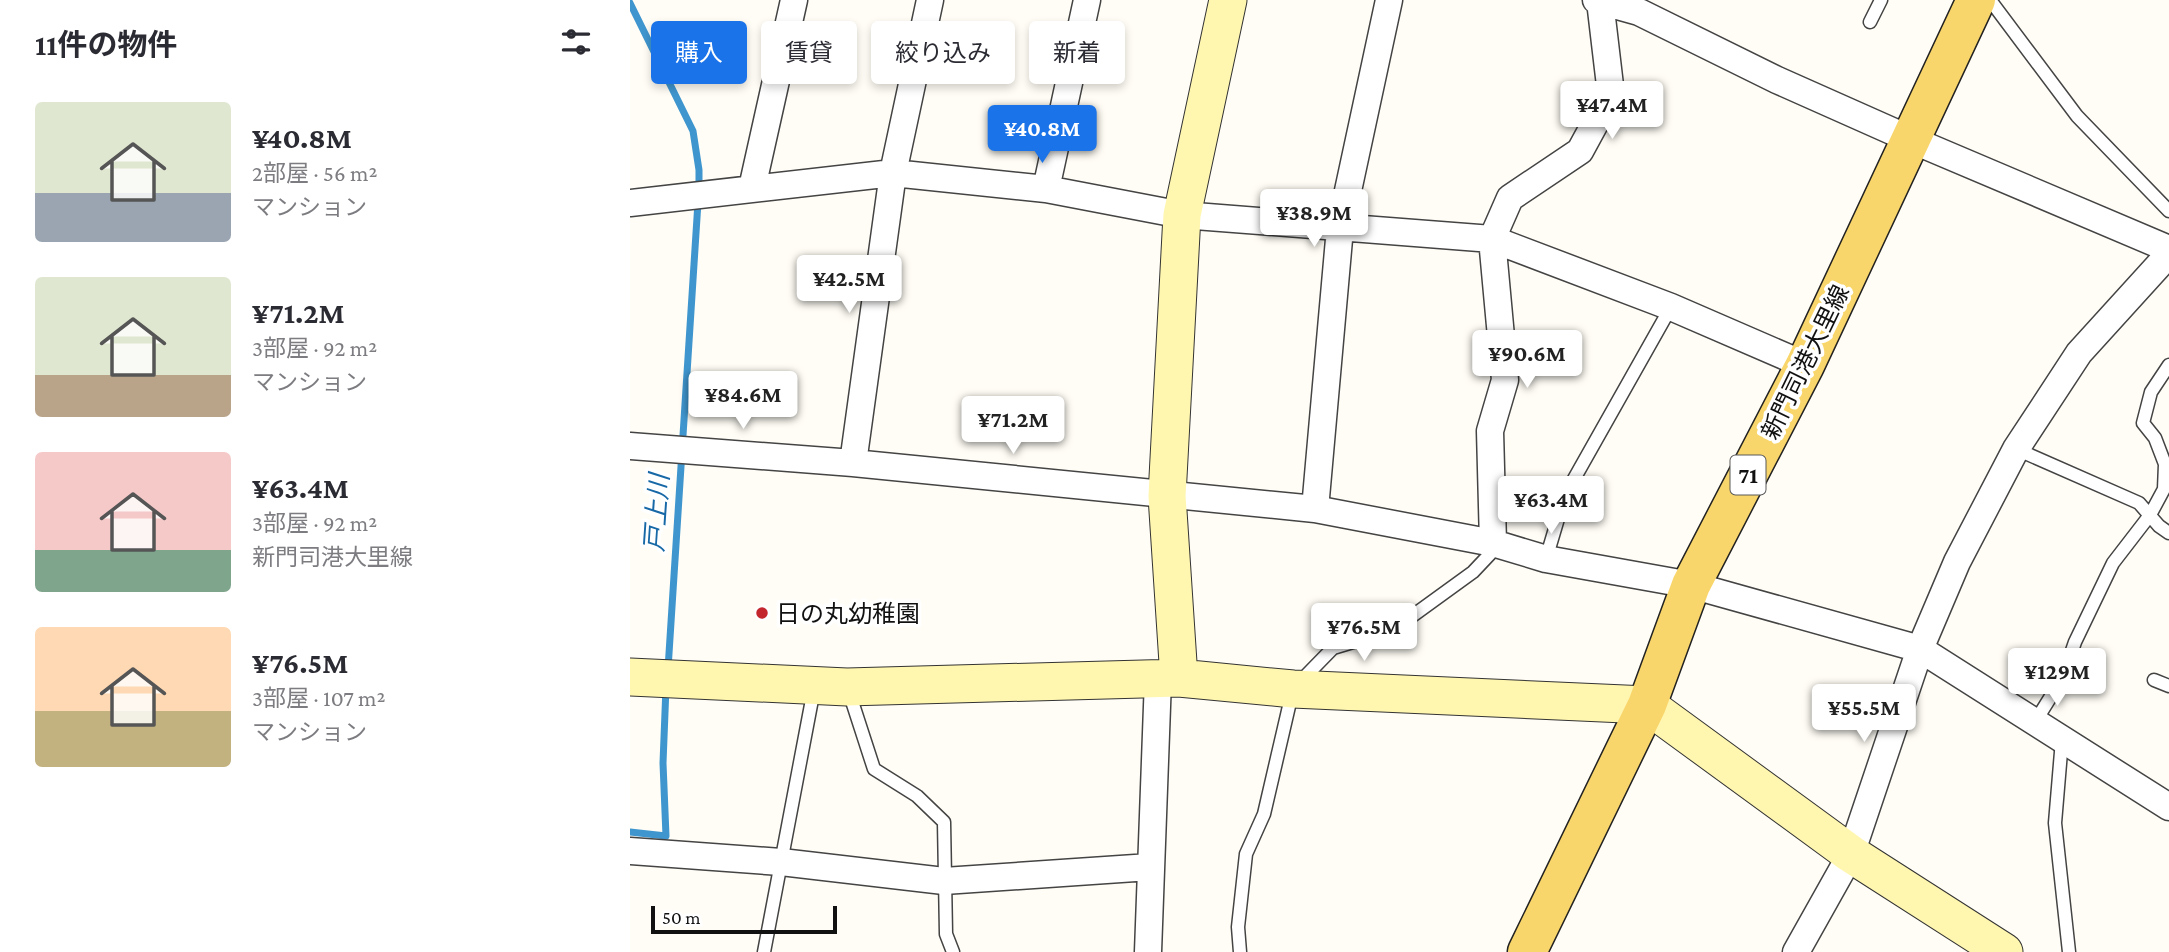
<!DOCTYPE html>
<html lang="ja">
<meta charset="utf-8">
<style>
:root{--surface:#fff;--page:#f7f7f7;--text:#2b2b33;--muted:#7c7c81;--accent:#1a73e8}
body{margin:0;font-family:"Crimson Pro","Noto Sans JP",serif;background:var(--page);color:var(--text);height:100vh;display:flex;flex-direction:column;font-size:26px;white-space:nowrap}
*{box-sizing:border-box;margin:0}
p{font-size:23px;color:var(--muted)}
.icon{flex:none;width:38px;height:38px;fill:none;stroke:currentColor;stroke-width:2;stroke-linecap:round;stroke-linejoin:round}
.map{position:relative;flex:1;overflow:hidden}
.drawer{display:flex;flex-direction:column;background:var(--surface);width:630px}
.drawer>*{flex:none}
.hud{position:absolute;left:21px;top:21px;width:665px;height:63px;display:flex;gap:14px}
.scale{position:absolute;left:21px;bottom:18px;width:186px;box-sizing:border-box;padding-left:7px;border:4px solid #111;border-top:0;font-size:19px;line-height:24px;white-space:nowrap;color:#111;-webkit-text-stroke:5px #fff;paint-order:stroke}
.price{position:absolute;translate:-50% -60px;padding:0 16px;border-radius:7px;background:#fff;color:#222;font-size:23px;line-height:46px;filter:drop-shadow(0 2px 4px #0008)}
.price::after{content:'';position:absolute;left:50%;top:42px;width:21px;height:16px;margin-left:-10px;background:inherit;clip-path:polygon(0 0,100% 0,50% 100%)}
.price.on{background:var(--accent);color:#fff}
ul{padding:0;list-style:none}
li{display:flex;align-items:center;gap:21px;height:175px;padding:0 35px}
li span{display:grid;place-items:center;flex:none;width:196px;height:140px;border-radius:7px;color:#555}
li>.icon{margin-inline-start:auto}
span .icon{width:84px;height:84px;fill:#fffc;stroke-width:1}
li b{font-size:30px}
h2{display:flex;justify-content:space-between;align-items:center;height:84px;padding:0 35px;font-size:30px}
.chip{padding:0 24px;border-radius:7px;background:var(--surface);box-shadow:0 4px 10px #0003;font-size:24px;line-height:63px}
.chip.on{background:var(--accent);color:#fff}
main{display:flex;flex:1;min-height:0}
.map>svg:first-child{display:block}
</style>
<main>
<section class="drawer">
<h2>11件の物件<svg class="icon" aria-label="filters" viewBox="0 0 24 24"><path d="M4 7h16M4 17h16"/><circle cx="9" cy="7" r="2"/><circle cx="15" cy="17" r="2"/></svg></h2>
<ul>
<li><span style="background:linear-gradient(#dfe7d0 65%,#9aa5b1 0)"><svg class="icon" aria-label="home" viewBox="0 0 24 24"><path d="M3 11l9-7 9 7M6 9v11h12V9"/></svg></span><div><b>¥40.8M</b><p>2部屋 · 56 m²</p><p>マンション</p></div></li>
<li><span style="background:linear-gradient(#dfe7d0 70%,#b9a48a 0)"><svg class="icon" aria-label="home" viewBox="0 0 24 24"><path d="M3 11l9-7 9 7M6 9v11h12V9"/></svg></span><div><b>¥71.2M</b><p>3部屋 · 92 m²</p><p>マンション</p></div></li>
<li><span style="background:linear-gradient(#f6c9c9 70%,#7fa58c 0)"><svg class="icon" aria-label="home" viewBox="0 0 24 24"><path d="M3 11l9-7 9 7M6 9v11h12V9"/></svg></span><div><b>¥63.4M</b><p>3部屋 · 92 m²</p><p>新門司港大里線</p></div></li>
<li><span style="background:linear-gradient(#ffd9b3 60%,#c2b280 0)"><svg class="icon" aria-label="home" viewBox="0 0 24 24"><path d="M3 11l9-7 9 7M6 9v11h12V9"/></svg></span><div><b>¥76.5M</b><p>3部屋 · 107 m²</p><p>マンション</p></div></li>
</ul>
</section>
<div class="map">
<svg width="1539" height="952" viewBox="0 0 1539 952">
<rect width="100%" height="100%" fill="#fffdf5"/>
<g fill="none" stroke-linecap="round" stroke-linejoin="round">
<path stroke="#3f96cf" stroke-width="7" d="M0,3L63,131L69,170V190
M38,669L68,202
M0,832L36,836L33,763L36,687"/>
<defs>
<path id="lane" d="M1360,0L1447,116L1539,211
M1240,22L1251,0
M1386,449L1509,503L1529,526L1539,533
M916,559L935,495L1041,307
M1524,680L1539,686
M219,692L244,769L287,796L314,822L316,934L323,952
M1405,722L1433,677L1445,642L1483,563L1520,515L1534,489L1535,464L1525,438L1513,423L1521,392L1539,365
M1432,740L1425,823L1439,952
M134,952L184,689
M610,952L608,927L616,854L634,814L663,689L703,648L763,630L843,572L860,554L863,543"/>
<path id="street" d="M966,0L1009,12L1147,80L1282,140L1539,249
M122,188L164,0
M416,189L457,0
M0,203L263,173L416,189L552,215L862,239L1041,307L1175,365
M0,446L223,463L685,509L863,543L916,559L1061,585L1290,649L1539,807
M223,463L263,173L300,0
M685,509L710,228L759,0
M863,543L860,431L875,380L862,239L880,198L950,151L981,94L970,1
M0,851L151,862L314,881L520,867
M518,952L528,679
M1166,952L1221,854L1290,649L1327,562L1386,449L1449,353L1539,254"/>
<path id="secondary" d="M0,677L217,687L549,678L663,689L1017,705L1221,854L1374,952
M549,678L537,496L552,215L598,0"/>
<path id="primary" d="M897,952L1017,705L1061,585L1175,365L1346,0"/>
</defs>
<use href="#lane" stroke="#444" stroke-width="15"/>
<use href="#street" stroke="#444" stroke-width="29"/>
<use href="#secondary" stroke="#333" stroke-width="39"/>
<use href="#primary" stroke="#222" stroke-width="41"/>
<use href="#lane" stroke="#fff" stroke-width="12"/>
<use href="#street" stroke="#fff" stroke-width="26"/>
<use href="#secondary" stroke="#fff6b0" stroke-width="37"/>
<use href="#primary" stroke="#f9d66b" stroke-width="38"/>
</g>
<circle fill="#c4262e" stroke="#fff" stroke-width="2.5" cx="132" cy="613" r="7"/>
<g text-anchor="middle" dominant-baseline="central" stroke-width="7" stroke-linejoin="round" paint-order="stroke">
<rect fill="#fff" stroke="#585858" stroke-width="2" x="1100.5" y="455.5" width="35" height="39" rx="5"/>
<g font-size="23" font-weight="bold" fill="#111">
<text x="1118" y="475">71</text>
</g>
<g font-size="24" fill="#111" stroke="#fff">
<text transform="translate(1175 362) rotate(-64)">新門司港大里線</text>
</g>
<g font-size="24" fill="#111" stroke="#fff" text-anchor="start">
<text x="146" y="613">日の丸幼稚園</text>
</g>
<g font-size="26" font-style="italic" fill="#1768a6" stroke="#fff">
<text transform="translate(27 513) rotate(-86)">戸上川</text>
</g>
</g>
</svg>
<div class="scale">50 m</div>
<b class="price" style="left:982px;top:141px">¥47.4M</b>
<b class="price on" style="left:412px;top:165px">¥40.8M</b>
<b class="price" style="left:684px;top:249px">¥38.9M</b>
<b class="price" style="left:219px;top:315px">¥42.5M</b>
<b class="price" style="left:897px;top:390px">¥90.6M</b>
<b class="price" style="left:113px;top:431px">¥84.6M</b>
<b class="price" style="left:383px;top:456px">¥71.2M</b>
<b class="price" style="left:921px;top:536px">¥63.4M</b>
<b class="price" style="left:734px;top:663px">¥76.5M</b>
<b class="price" style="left:1427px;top:708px">¥129M</b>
<b class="price" style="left:1234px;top:744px">¥55.5M</b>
<div class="hud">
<a class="chip on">購入</a>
<a class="chip">賃貸</a>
<a class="chip">絞り込み</a>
<a class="chip">新着</a>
</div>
</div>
</main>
